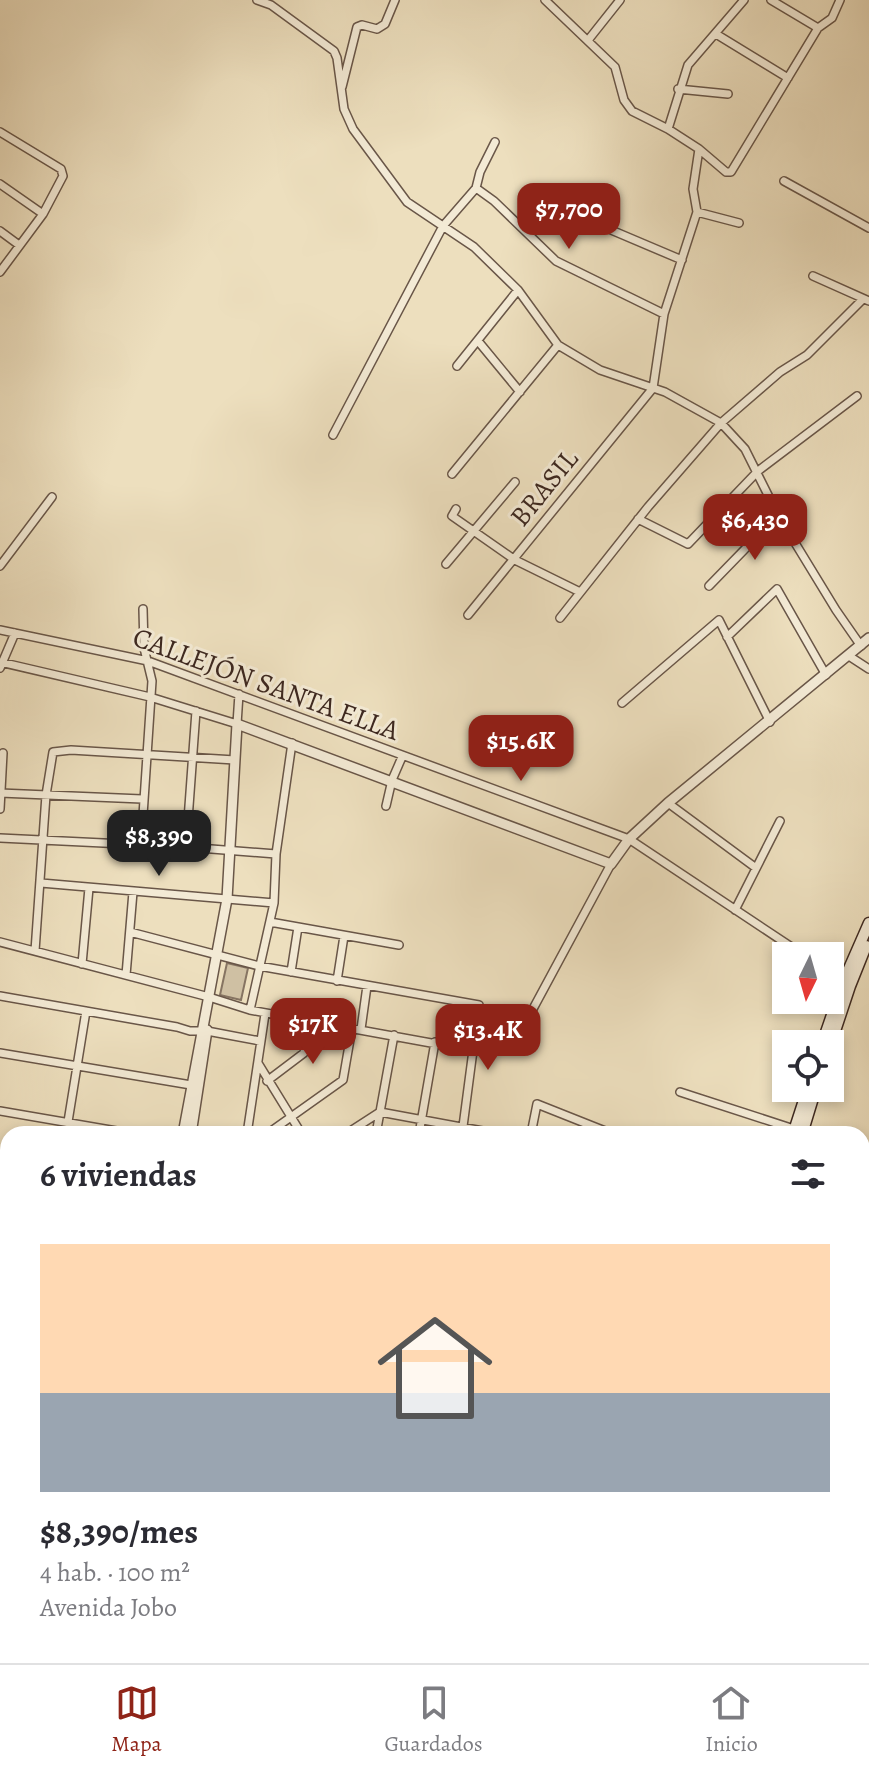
<!DOCTYPE html>
<html lang="es">
<meta charset="utf-8">
<style>
:root{--surface:#fff;--page:#f7f7f7;--text:#2b2b33;--muted:#7c7c81;--line:#e1e1e2;--accent:#8f2418}
body{margin:0;font-family:Alegreya,serif;background:var(--page);color:var(--text);height:100vh;display:flex;flex-direction:column;font-size:30px;white-space:nowrap}
*{box-sizing:border-box;margin:0}
p{font-size:26px;color:var(--muted)}
.icon{flex:none;width:44px;height:44px;fill:none;stroke:currentColor;stroke-width:2;stroke-linecap:round;stroke-linejoin:round}
.map{position:relative;flex:1;overflow:hidden}
.drawer{position:absolute;left:0px;top:1126px;width:870px;height:538px;display:flex;flex-direction:column;background:var(--surface);border-radius:24px 24px 0 0;box-shadow:0 4px 12px #0003}
.drawer>*{flex:none}
.needle{width:52px;rotate:185deg}
.fabs{position:absolute;left:772px;top:942px;display:grid;gap:16px}
.fabs a{display:grid;place-items:center;width:72px;height:72px;border-radius:0px;background:var(--surface);box-shadow:0 4px 12px #0003;font-size:40px}
.price{position:absolute;translate:-50% -68px;padding:0 18px;border-radius:16px;background:var(--accent);color:#fff;font-size:26px;line-height:52px;filter:drop-shadow(0 2px 4px #0008)}
.price::after{content:'';position:absolute;left:50%;top:48px;width:24px;height:18px;margin-left:-12px;background:inherit;clip-path:polygon(0 0,100% 0,50% 100%)}
.price.on{background:#222;color:#fff}
ul{padding:0;list-style:none}
li{display:grid;align-content:center;gap:16px;height:424px;padding:0 40px}
li span{display:grid;place-items:center;height:248px;border-radius:0px;color:#555}
li>.icon{margin-inline-start:auto}
span .icon{width:144px;height:144px;fill:#fffc;stroke-width:1}
li b{font-size:34px}
h2{display:flex;justify-content:space-between;align-items:center;height:96px;padding:0 40px;font-size:34px}
.dock{display:flex;justify-content:space-around;align-items:center;height:112px;border-top:2px solid var(--line);background:var(--surface);font-size:22px;color:var(--muted)}
.dock a{display:grid;justify-items:center;gap:4px}
.dock .on{color:var(--accent)}
.map>svg:first-child{display:block}
</style>
<div class="map">
<svg width="869" height="1663" viewBox="0 0 869 1663">
<rect width="100%" height="100%" fill="#eddfbe"/>
<filter id="stains"><feTurbulence type="fractalNoise" baseFrequency=".0025" numOctaves="4"/><feColorMatrix values="0 0 0 0 .2 0 0 0 0 .09 0 0 0 0 .02 0 0 0 .5 -.17"/></filter>
<radialGradient id="worn" r=".72"><stop offset=".6" stop-color="#630" stop-opacity="0"/><stop offset="1" stop-color="#630" stop-opacity=".3"/></radialGradient>
<path fill="#cfc0a3" stroke="#867462" stroke-width="2" d="M227,963L248,968L241,1000L220,995Z
M8,1474V1509H0V1476Z"/>
<g fill="none" stroke-linecap="round" stroke-linejoin="round">
<defs>
<path id="minor" d="M257,0L271,5L334,51L337,58L344,109L353,129L407,202L474,247L518,290L558,345L600,370L665,392L721,423L745,449L778,515L836,610L861,646
M771,0L818,28
M716,34L788,78
M589,39L620,0
M342,87L357,27L362,25L377,29L385,24L395,0
M678,89L728,94
M668,129L688,65L744,0
M0,132L61,169L63,176L43,214L0,272
M699,149L726,172H731L818,28L832,18L840,0
M784,181L869,228
M0,184L43,214
M476,188L494,201L556,261L664,314
M697,212L739,223
M597,224L682,260
M0,231L19,245
M813,276L869,301
M478,341L520,392
M457,366L518,290
M333,435L443,226L476,188L480,172L495,142
M452,474L558,345
M456,509L452,516L515,560L580,592
M638,519L688,544L758,471L857,396
M446,564L515,482
M0,566L52,497
M709,586L778,515
M468,615L653,388L664,314L697,212L693,189L699,149L668,129L632,111L624,100L615,67L545,0
M560,618L648,507L721,423L780,372L807,355L863,299
M0,630L148,661L629,839L805,956
M727,637L777,589L826,675
M849,656L869,669
M0,662L150,697L237,724L239,694
M0,668L15,633
M622,703L719,620L770,722
M0,793L142,799
M668,803L756,868
M386,806L392,780L402,757
M0,809L3,753
M0,838L186,847L276,854
M141,845L152,681L144,648L143,609
M186,847L196,711
M41,883L274,903
M735,910L780,821
M270,922L399,945
M130,932L259,966L479,1005L462,1134
M0,942L209,997L250,1010L475,1051
M35,951L46,795L53,752L71,750L235,760
M82,964L89,888
M291,972L298,927
M830,972L844,980
M126,975L133,892
M337,981L344,936
M0,996L177,1027L190,1031H207L260,1041
M250,1010L274,903L276,854L292,743
M361,1029L367,986
M520,1033L611,864
M0,1053L197,1086
M258,1063L301,1133
M267,1081L304,1053L309,1020
M680,1092L794,1129
M0,1111L134,1134
M66,1134L86,1011
M247,1134L265,1014
M267,1134L343,1080L352,1028
M346,1134L380,1112L488,1132
M376,1134L394,1035
M419,1134L435,1042
M531,1134L537,1104L605,1131L603,1134
M0,1170L8,1172
M862,1190L869,1192
M0,1226L8,1227
M0,1279L8,1280
M862,1286L869,1290
M862,1319L869,1303
M0,1334L8,1336
M862,1393L869,1389
M866,1430L869,1432
M862,1481L869,1485
M865,1528L869,1520
M0,1547L8,1548
M0,1577L8,1578
M862,1617L869,1599
M862,1627H869
M6,1629L8,1606
M109,1659L166,1662
M360,1663L361,1656
M735,1663L736,1656
M773,1663L774,1656"/>
<path id="tertiary" d="M183,1134L227,899L237,724L611,864L629,839L668,803L869,638
M191,1134L207,1030
M109,1663L110,1656"/>
<path id="secondary" d="M822,1044L844,980L869,923
M830,1046L850,986L866,946
M793,1134L808,1088
M802,1134L816,1088
M601,1663L604,1656
M611,1663L614,1656"/>
</defs>
<use href="#minor" stroke="#695648" stroke-width="10"/>
<use href="#tertiary" stroke="#695648" stroke-width="12"/>
<use href="#secondary" stroke="#3d2820" stroke-width="13"/>
<use href="#minor" stroke="#f3ead5" stroke-width="7"/>
<use href="#tertiary" stroke="#f3ead5" stroke-width="9"/>
<use href="#secondary" stroke="#f3ead5" stroke-width="10"/>
</g>
<g text-anchor="middle" dominant-baseline="central" stroke-width="6" stroke-linejoin="round" paint-order="stroke">
<g font-size="28" fill="#3d2820" stroke="#f3ead5">
<text transform="translate(544 488) rotate(-51)">BRASIL</text>
<text transform="translate(266 684) rotate(20)">CALLEJÓN SANTA ELLA</text>
</g>
</g>
<rect width="100%" height="100%" filter="url(#stains)"/>
<rect width="100%" height="100%" fill="url(#worn)"/>
</svg>
<div class="fabs">
<a><svg class="needle" viewBox="-14 -14 28 28"><path d="M0-13l5 13h-10z" fill="#e53935"/><path d="M0 13l5-13h-10z" fill="#7c7c81"/></svg></a>
<a><svg class="icon" aria-label="locate" viewBox="0 0 24 24"><circle cx="12" cy="12" r="6"/><path d="M12 2v4M12 18v4M2 12h4M18 12h4"/></svg></a>
</div>
<b class="price" style="left:569px;top:251px">$7,700</b>
<b class="price" style="left:755px;top:562px">$6,430</b>
<b class="price" style="left:521px;top:783px">$15.6K</b>
<b class="price on" style="left:159px;top:878px">$8,390</b>
<b class="price" style="left:313px;top:1066px">$17K</b>
<b class="price" style="left:488px;top:1072px">$13.4K</b>
<section class="drawer">
<h2>6 viviendas<svg class="icon" aria-label="filters" viewBox="0 0 24 24"><path d="M4 7h16M4 17h16"/><circle cx="9" cy="7" r="2"/><circle cx="15" cy="17" r="2"/></svg></h2>
<ul>
<li><span style="background:linear-gradient(#ffd9b3 60%,#9aa5b1 0)"><svg class="icon" aria-label="home" viewBox="0 0 24 24"><path d="M3 11l9-7 9 7M6 9v11h12V9"/></svg></span><div><b>$8,390/mes</b><p>4 hab. · 100 m²</p><p>Avenida Jobo</p></div></li>
</ul>
</section>
</div>
<nav class="dock">
<a class="on"><svg class="icon" aria-label="map" viewBox="0 0 24 24"><path d="M3 6l6-2 6 2 6-2v14l-6 2-6-2-6 2zM9 4v14M15 6v14"/></svg>Mapa</a>
<a><svg class="icon" aria-label="saved" viewBox="0 0 24 24"><path d="M7 4h10v16l-5-4-5 4z"/></svg>Guardados</a>
<a><svg class="icon" aria-label="home" viewBox="0 0 24 24"><path d="M3 11l9-7 9 7M6 9v11h12V9"/></svg>Inicio</a>
</nav>
